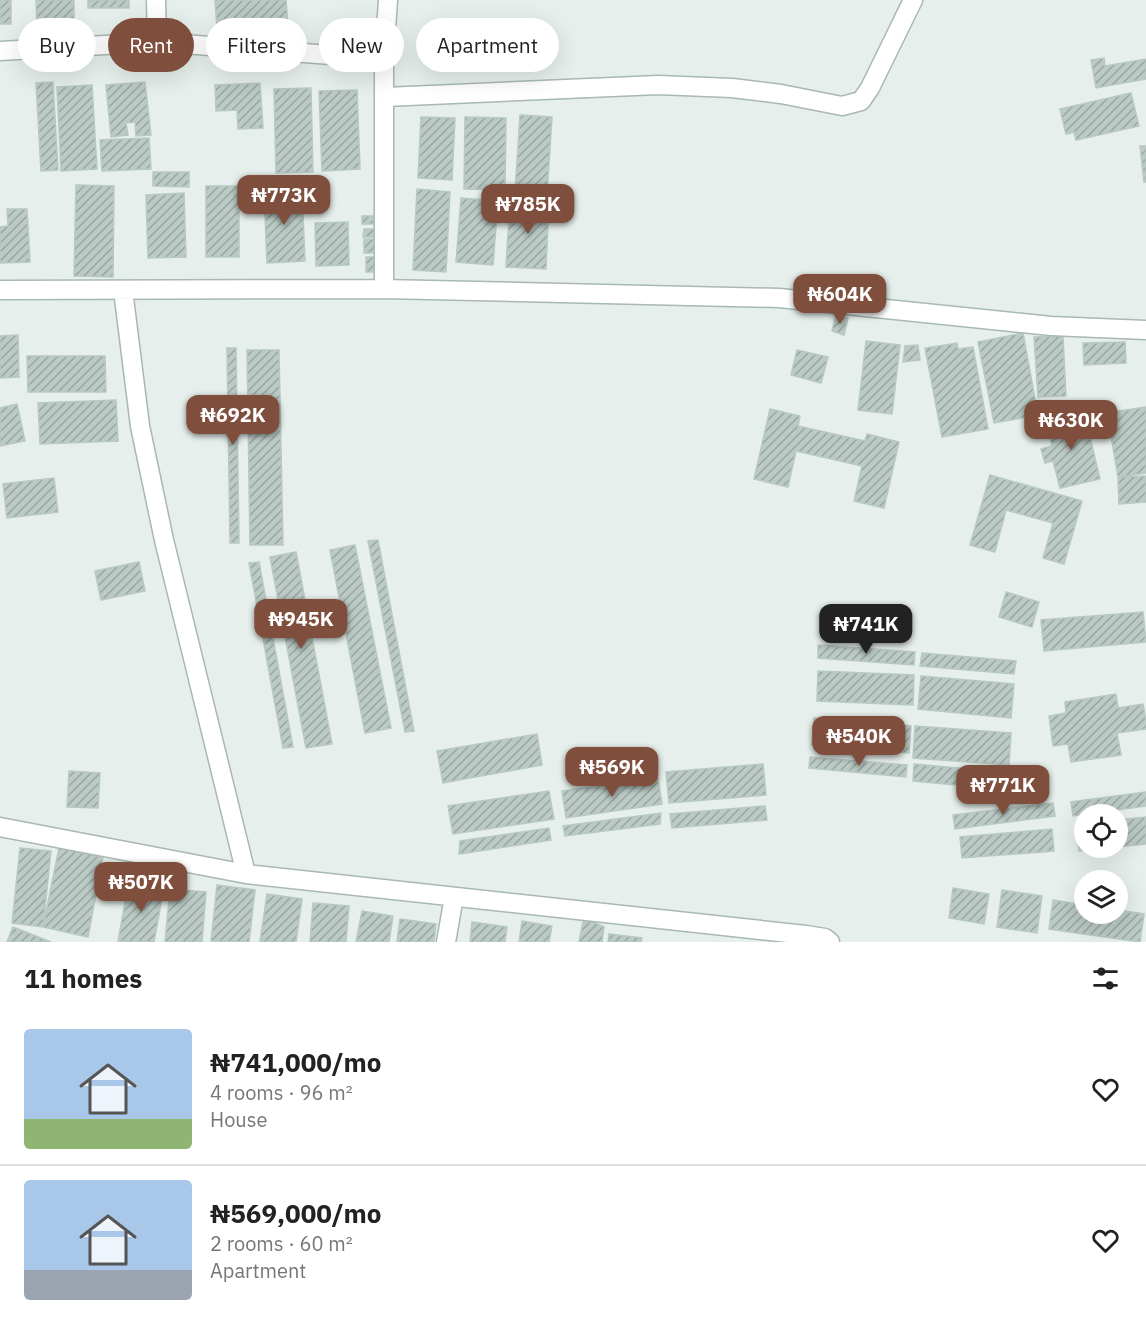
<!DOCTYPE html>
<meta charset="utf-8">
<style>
:root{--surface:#fff;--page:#f2f2f2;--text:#222;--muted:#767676;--line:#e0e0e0;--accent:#804e3d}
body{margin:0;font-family:"IBM Plex Sans",sans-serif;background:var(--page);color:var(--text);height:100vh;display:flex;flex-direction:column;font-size:22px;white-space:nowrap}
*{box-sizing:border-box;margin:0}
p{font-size:20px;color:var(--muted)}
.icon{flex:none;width:33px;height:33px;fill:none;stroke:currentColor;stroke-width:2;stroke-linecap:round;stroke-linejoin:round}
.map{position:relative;height:942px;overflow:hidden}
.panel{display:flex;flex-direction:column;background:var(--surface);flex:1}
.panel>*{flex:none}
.hud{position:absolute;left:18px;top:18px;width:600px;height:54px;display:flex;gap:12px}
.fabs{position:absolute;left:1074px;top:804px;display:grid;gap:12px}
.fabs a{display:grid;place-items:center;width:54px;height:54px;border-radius:50%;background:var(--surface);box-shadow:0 6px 24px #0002;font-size:30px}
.price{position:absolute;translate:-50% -51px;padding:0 14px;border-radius:12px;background:var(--accent);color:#fff;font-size:20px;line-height:39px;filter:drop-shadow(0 2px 3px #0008)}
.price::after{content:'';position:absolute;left:50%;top:36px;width:18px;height:14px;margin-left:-9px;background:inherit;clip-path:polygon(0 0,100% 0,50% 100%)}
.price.selected{background:#222;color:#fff}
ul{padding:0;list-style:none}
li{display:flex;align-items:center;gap:18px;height:150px;padding:0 24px}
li+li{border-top:2px solid var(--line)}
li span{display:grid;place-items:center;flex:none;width:168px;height:120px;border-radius:6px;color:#555}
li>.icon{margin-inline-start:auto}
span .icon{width:72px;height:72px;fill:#fffc;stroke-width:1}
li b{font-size:26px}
h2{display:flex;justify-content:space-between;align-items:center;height:72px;padding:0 24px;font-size:26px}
.pill{padding:0 21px;border-radius:27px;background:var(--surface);box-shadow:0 6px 24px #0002;font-size:21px;line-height:54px}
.pill.selected{background:var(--accent);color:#fff}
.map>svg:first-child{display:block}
</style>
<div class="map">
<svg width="1146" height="942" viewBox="0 0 1146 942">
<defs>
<pattern id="building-hatch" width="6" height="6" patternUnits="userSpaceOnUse" patternTransform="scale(1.5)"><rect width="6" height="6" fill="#bbcac4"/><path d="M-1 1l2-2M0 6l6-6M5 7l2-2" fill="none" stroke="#98a6a0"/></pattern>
</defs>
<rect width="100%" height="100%" fill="#e6efeb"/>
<path fill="url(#building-hatch)" stroke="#b8c9c2" stroke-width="1.5" d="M0,0H11V24H0Z
M36,0H74V26H37Z
M88,0H129V8H88Z
M215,0H286L288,25L217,29Z
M1104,58L1105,66L1146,59V79L1096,88L1091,60Z
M53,82L58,170L41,171L36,83Z
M145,82L151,135L136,136L135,122L126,123L128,135L111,137L106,85Z
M260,83L263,128L238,129L237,110L216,111L215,85Z
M92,85L97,169L61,171L57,87Z
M311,88L313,172L276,173L274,89Z
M357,90L360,169L322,171L319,91Z
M1131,93L1139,126L1076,140L1074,132L1066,134L1060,109Z
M520,115L552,117L547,194L515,192Z
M421,117L455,118L452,180L418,178Z
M465,117L506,118L505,190L464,189Z
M149,138L151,169L102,171L100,140Z
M1140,146H1146V182H1144Z
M153,172H189V187L153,186Z
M76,185L114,186L113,277L74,276Z
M206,186H239V257H206Z
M302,189L305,261L267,263L264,190Z
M417,189L450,192L446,272L413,270Z
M184,193L186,257L148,258L146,195Z
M461,198L498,201L493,265L456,262Z
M510,201L549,203L546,269L506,267Z
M7,209H27L30,262L0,263V227L8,226Z
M362,216H374V224H362Z
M348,222L349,265L316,266L315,223Z
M364,229H376L377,237H363Z
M364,239H377V253H364Z
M366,257H377V272H366Z
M836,315L848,318L844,335L832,331Z
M1023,333L1038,415L994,423L978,342Z
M18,335L19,377L0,378V336Z
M1063,336L1066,396L1038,397L1034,337Z
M866,341L900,345L892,414L858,410Z
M1125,342L1126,363L1084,365L1083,343Z
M957,343L958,349L973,347L988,429L942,437L925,348Z
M918,345L920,360L903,362L905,346Z
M227,348H236L239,543H230Z
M247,350H279L283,545H250Z
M797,350L828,357L821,383L791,375Z
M27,356H105L106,392H28Z
M116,400L118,441L40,444L38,403Z
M17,404L25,441L0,446V408Z
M1146,407V473L1118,477L1107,413Z
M770,409L800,416L798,426L865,441L867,434L899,442L884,508L854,501L862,466L796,451L788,487L754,479Z
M1084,412L1100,479L1060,488L1053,461L1045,463L1041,449L1052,446L1046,421Z
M990,475L1082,501L1064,564L1043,558L1053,523L1006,510L995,552L970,545Z
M1146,476V502L1119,504L1118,477Z
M54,478L58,512L7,518L3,484Z
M378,540L414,731L405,732L368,541Z
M355,545L391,728L365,733L330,550Z
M296,552L332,744L306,748L270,557Z
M139,562L145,591L101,600L95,571Z
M259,562L293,747L283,748L249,563Z
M1006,592L1039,602L1032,627L999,617Z
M1143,612L1146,642L1044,651L1041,620Z
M818,645L915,652L914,665L818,658Z
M922,653L1016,661L1014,674L920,666Z
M818,671L914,675L913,705L817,701Z
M921,676L1014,684L1011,718L918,709Z
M1116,694L1118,708L1143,704L1146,721V729L1117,733L1121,755L1071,762L1068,744L1053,746L1049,716L1066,713L1065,702Z
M814,718L911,726L909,753L812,745Z
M915,726L1011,733L1009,765L913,758Z
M537,734L542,765L443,783L437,751Z
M810,757L907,765L906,777L809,768Z
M763,764L766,795L669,803L666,772Z
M914,764L1001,772L999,789L913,781Z
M69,771L100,773L98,808L67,807Z
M658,778L662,804L566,818L562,791Z
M549,791L554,819L453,834L448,806Z
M1146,792V806L1073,816L1071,802Z
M1053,803L1055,816L955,829L953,815Z
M765,806L767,820L672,828L670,814Z
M661,813L660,824L565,836L563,826Z
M1146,817V844L1118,847V820Z
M1084,823V848H1112L1079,851L1076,824Z
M549,828L551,840L459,854L460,841Z
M1052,829L1054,851L962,858L960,837Z
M20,848L51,851L43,927L12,923Z
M59,848L103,857L88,937L43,927Z
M129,881L164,887L154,942L118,941Z
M217,885L255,890L249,942L211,941Z
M953,888L989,894L984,924L949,918Z
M170,889L206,892L202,942H165Z
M1002,890L1042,896L1037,933L997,927Z
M267,894L302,899L296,942H260Z
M1053,900L1084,905V914H1118V910L1144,914L1140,942L1049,929Z
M313,903L349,906L346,942H310Z
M362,911L393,916L389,942H356Z
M584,917L604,927L602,942H579Z
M400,919L436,924L434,942H397Z
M522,921L552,926L549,942H519Z
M472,922L507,927L505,942H470Z
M13,927L51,942H7Z
M609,934L642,938L641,942H608Z"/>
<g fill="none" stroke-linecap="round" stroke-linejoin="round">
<defs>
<path id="street" d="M156,0L157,42
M0,51L157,42L384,59
M385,97L658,85L732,88L781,94L842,106L861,101L870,88L913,0
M384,289V59L388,0
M0,290L384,289L779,298L1051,326L1146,330
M123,290L140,426L164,540L246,874
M0,827L246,874L806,935L825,938L830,942
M446,942L454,897"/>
</defs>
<use href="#street" stroke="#a8b8b2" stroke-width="21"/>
<use href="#street" stroke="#fff" stroke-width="18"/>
</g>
</svg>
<div class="fabs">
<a><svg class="icon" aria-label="locate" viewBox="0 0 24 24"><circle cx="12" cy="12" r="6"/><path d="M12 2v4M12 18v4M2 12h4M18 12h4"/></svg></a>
<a><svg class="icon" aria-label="layers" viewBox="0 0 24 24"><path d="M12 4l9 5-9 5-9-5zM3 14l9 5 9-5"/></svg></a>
</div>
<b class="price" style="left:284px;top:226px">₦773K</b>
<b class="price" style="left:528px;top:235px">₦785K</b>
<b class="price" style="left:840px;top:325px">₦604K</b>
<b class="price" style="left:233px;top:446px">₦692K</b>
<b class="price" style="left:1071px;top:451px">₦630K</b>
<b class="price" style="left:301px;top:650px">₦945K</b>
<b class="price selected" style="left:866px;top:655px">₦741K</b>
<b class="price" style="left:859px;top:767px">₦540K</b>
<b class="price" style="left:612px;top:798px">₦569K</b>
<b class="price" style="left:1003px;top:816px">₦771K</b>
<b class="price" style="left:141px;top:913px">₦507K</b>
<div class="hud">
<a class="pill">Buy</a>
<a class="pill selected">Rent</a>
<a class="pill">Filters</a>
<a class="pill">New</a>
<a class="pill">Apartment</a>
</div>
</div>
<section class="panel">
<h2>11 homes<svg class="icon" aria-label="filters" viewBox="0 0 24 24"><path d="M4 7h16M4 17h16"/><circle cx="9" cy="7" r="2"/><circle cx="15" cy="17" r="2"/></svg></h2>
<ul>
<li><span style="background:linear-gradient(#a9c7e8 75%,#8fb573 0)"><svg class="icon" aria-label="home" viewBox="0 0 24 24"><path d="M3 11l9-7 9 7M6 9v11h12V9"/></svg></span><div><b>₦741,000/mo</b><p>4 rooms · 96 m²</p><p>House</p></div><svg class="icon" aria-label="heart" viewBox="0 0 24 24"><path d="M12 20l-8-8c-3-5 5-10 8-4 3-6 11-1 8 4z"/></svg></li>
<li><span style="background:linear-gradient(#a9c7e8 75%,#9aa5b1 0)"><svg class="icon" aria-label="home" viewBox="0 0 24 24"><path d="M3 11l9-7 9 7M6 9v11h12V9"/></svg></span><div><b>₦569,000/mo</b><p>2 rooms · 60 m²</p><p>Apartment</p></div><svg class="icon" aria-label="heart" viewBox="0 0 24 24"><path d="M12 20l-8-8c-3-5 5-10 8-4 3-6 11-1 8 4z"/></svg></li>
</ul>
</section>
